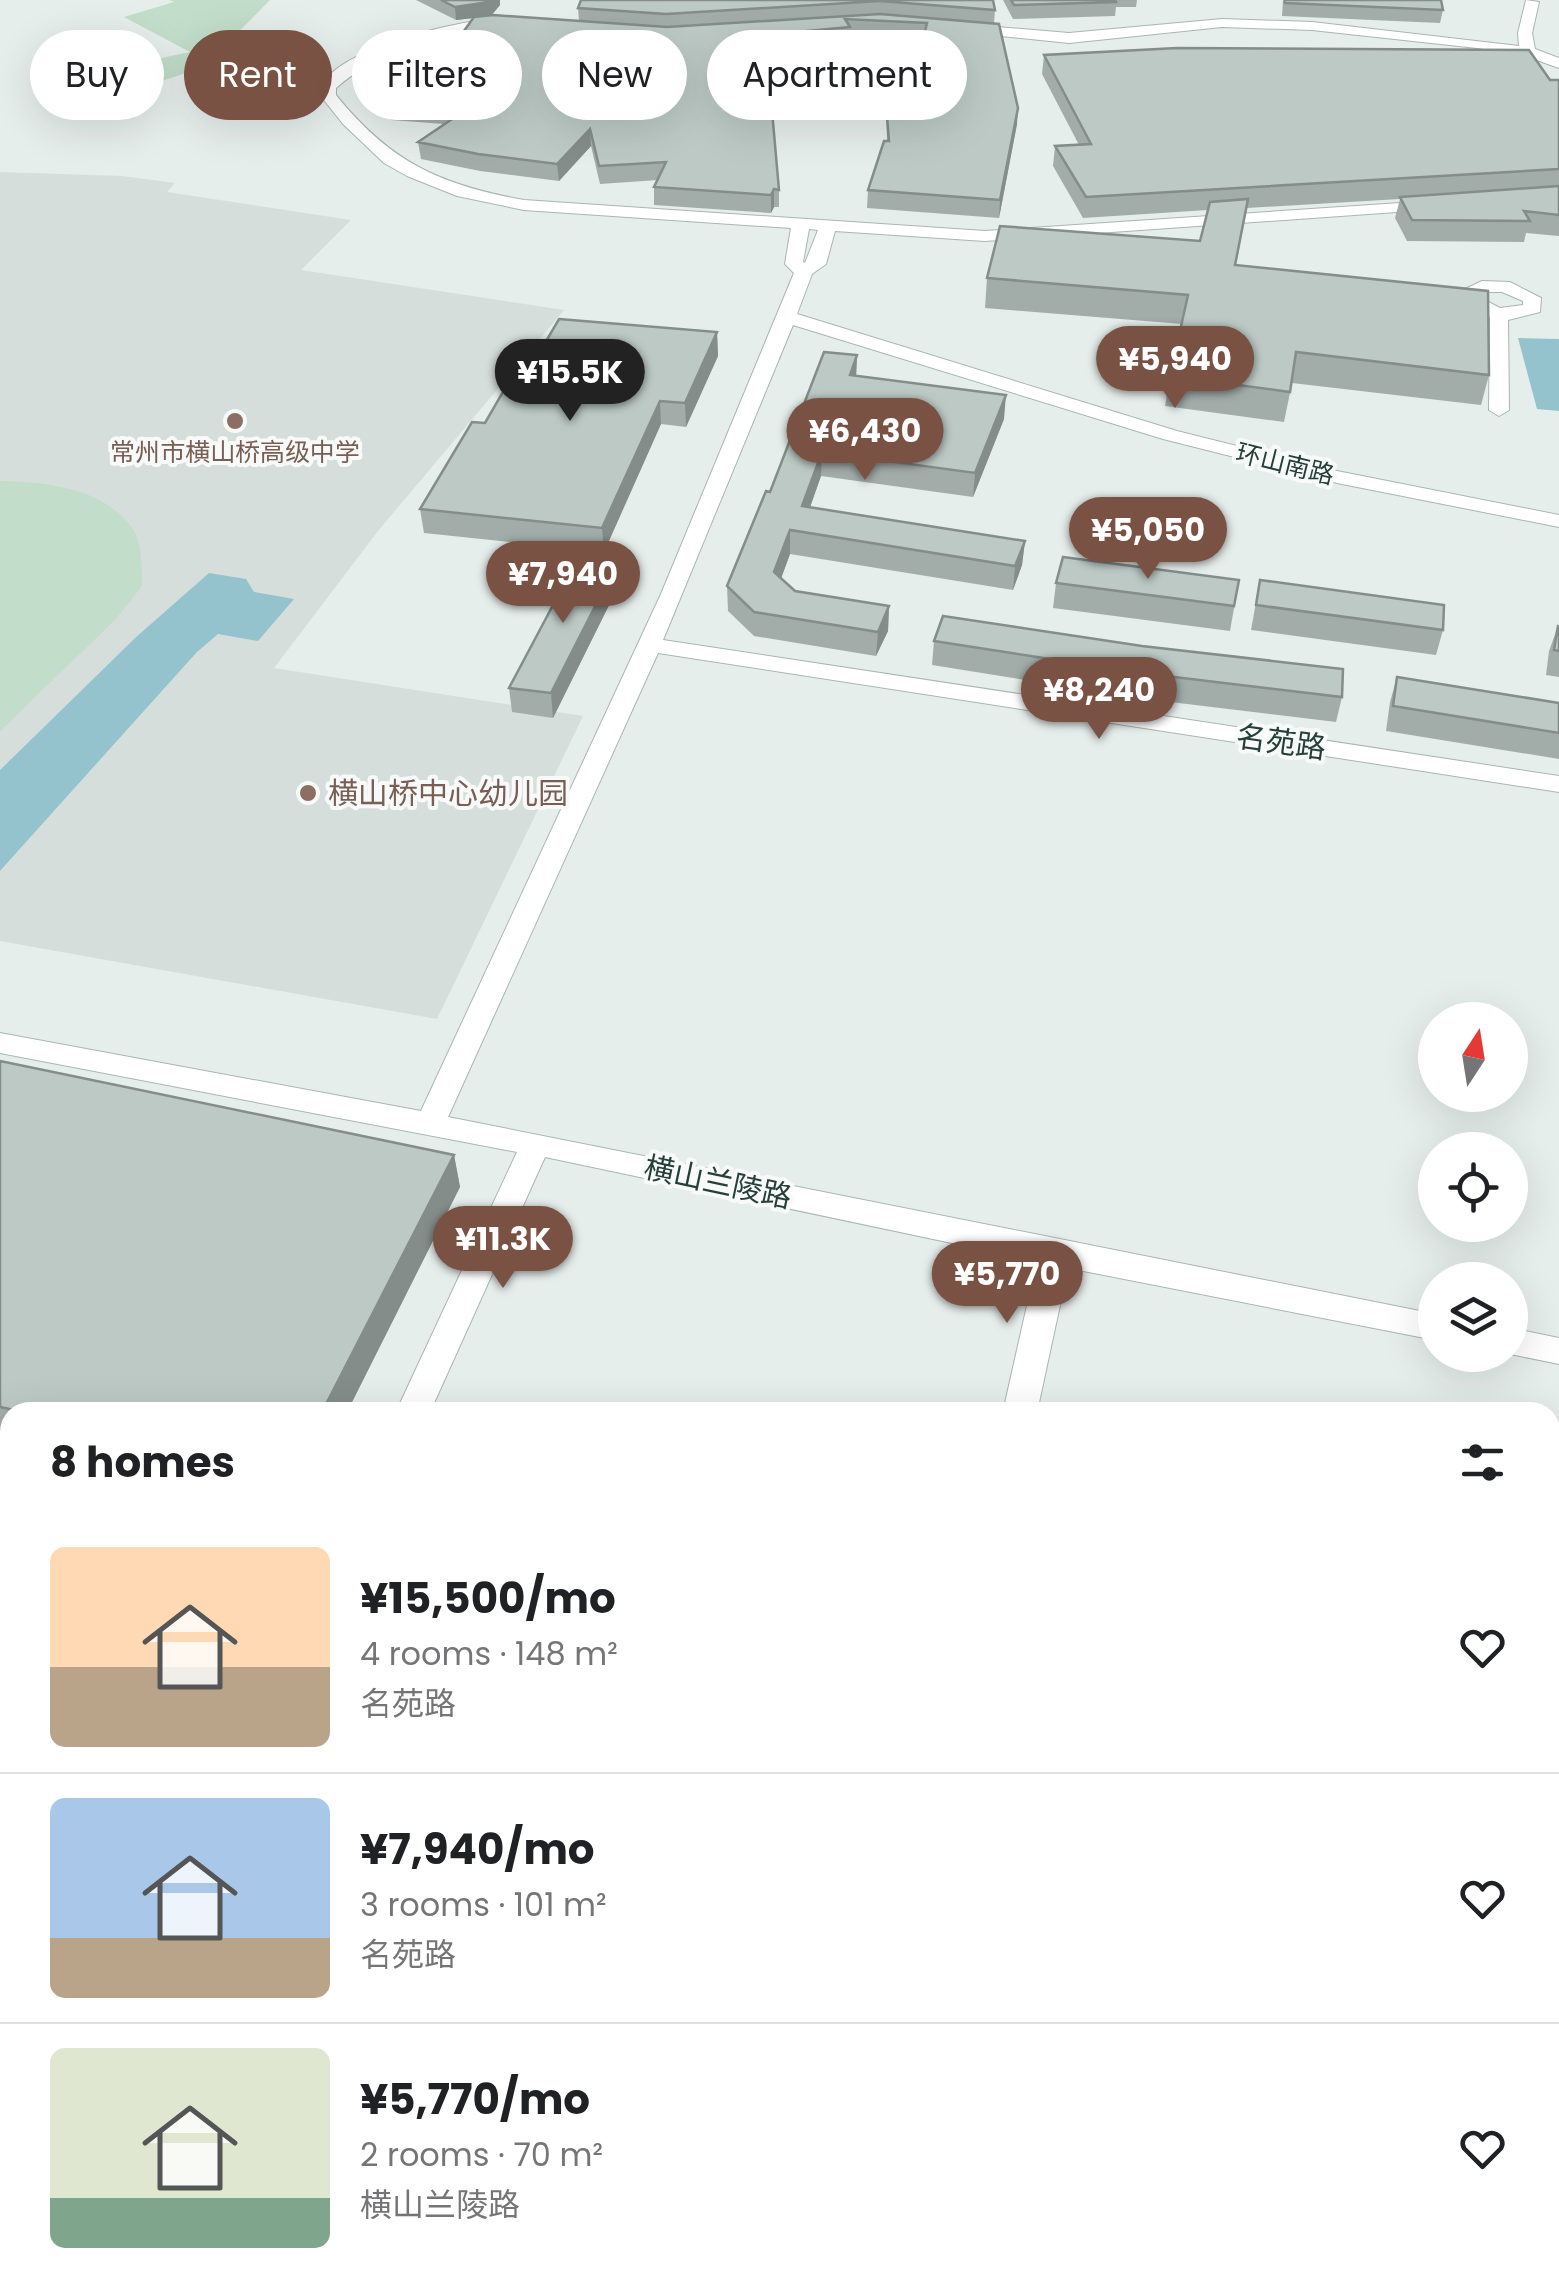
<!DOCTYPE html>
<meta charset="utf-8">
<style>
:root{--surface:#fff;--page:#f2f2f2;--text:#202124;--muted:#757577;--line:#e0e0e0;--accent:#7a5244}
body{margin:0;font-family:Poppins,"Noto Sans SC",sans-serif;background:var(--page);color:var(--text);height:100vh;display:flex;flex-direction:column;font-size:38px;white-space:nowrap}
*{box-sizing:border-box;margin:0}
p{font-size:32px;color:var(--muted)}
.icon{flex:none;width:55px;height:55px;fill:none;stroke:currentColor;stroke-width:2;stroke-linecap:round;stroke-linejoin:round}
.map{position:relative;flex:1;overflow:hidden}
.sheet{position:absolute;left:0px;top:1402px;width:1560px;height:892px;display:flex;flex-direction:column;background:var(--surface);border-radius:30px 30px 0 0;box-shadow:0 10px 40px #0002}
.sheet>*{flex:none}
.guide{position:absolute;left:30px;top:30px;width:1000px;height:90px;display:flex;gap:20px}
.needle{width:65px;rotate:12deg}
.tools{position:absolute;left:1418px;top:1002px;display:grid;gap:20px}
.tools a{display:grid;place-items:center;width:110px;height:110px;border-radius:50%;background:var(--surface);box-shadow:0 10px 40px #0002;font-size:50px}
.price{position:absolute;translate:-50% -85px;padding:0 22px;border-radius:35px;background:var(--accent);color:#fff;font-size:32px;line-height:65px;filter:drop-shadow(0 2px 5px #0008)}
.price::after{content:'';position:absolute;left:50%;top:60px;width:30px;height:22px;margin-left:-15px;background:inherit;clip-path:polygon(0 0,100% 0,50% 100%)}
.price.active{background:#222;color:#fff}
ul{padding:0;list-style:none}
li{display:flex;align-items:center;gap:30px;height:250px;padding:0 50px}
li+li{border-top:2px solid var(--line)}
li span{display:grid;place-items:center;flex:none;width:280px;height:200px;border-radius:15px;color:#555}
li>.icon{margin-inline-start:auto}
span .icon{width:120px;height:120px;fill:#fffc;stroke-width:1}
li b{font-size:42px}
h2{display:flex;justify-content:space-between;align-items:center;height:120px;padding:0 50px;font-size:42px}
.tag{padding:0 35px;border-radius:45px;background:var(--surface);box-shadow:0 10px 40px #0002;font-size:35px;line-height:90px}
.tag.active{background:var(--accent);color:#fff}
.map>svg:first-child{display:block}
</style>
<div class="map">
<svg width="1559" height="2293" viewBox="0 0 1559 2293">
<rect width="100%" height="100%" fill="#e6eeeb"/>
<path fill="#d5deda" d="M0,172L122,176L175,183L167,192L351,220L301,270L564,310L378,531L274,668L583,716L437,1019L0,941V871L196,653L135,638L0,770Z
M0,1561L10,1565V2147L0,2169Z"/>
<path fill="#c2ddca" d="M170,0H270L204,67L153,84L100,77L127,65L190,52L124,17L174,2Z
M0,481C44,482 100,487 130,525C143,541 142,568 142,586L116,619L0,731Z"/>
<path fill="#94c3ce" d="M1518,338L1559,339V411L1537,409Z
M209,573L246,579L254,592L294,599L258,641L218,634L197,652L0,871V770L135,638Z"/>
<g fill="none" stroke-linecap="round" stroke-linejoin="round">
<defs>
<path id="minor" d="M1526,0L1539,2L1532,33L1535,49L1559,58V68L1525,56L1477,48L1312,30L1222,27L1069,43L962,32L955,28L962,24L1069,33L1222,19L1312,22L1519,46L1518,33Z
M484,20H507L514,24L507,28C444,29 384,47 336,88V95C390,162 440,185 524,200L985,231L1445,200L1448,204L1439,209L985,241L835,231L826,264L812,274L797,314L1177,431L1337,471L1559,515V527L1337,483L1163,439L793,325L663,640L1559,776V792L658,653L448,1117L1435,1314V1340L1068,1268L1037,1412H1003L1037,1261L545,1157L430,1412H396L517,1152L0,1053V1033L421,1111L661,594L794,273L785,264L791,228L524,210L457,196L407,176L384,163L343,124L320,95C320,53 451,23 484,20ZM809,229L818,230L805,263L803,262Z
M1482,281L1510,282L1541,298L1540,312L1508,320L1509,410L1499,416L1489,410L1490,317L1470,309L1461,299L1463,290ZM1486,292H1502L1523,301V305L1500,308L1479,297Z
M1510,1328L1559,1338V1364L1510,1354Z
M1550,1932L1559,1934V1974L1550,1972Z
M10,2266V2285H41L37,2293H0V2273Z
M811,2285H857L856,2293H810Z
M1102,2285H1173L1177,2293H1106Z"/>
</defs>
<use href="#minor" stroke="#a9b6b2" stroke-width="2"/>
<use href="#minor" fill="#fff" fill-rule="evenodd"/>
</g>
<path fill="#a2ada9" d="M416,0H500V5L491,15L579,21L578,8L581,0H993L995,10L994,23L1017,124L999,218L867,208L868,190L887,141L886,104H890V73L915,74L923,38L850,35V44L799,47L809,86V103L772,104L779,190V207H774L771,213L654,205V187L658,180L600,184L591,146L559,181L480,171L421,159L418,142L444,124L391,120L389,103L441,63L473,18L456,20Z
M1003,0H1137L1136,7H1116L1115,16L1013,19Z
M1283,0H1441L1443,10L1440,23L1282,16Z
M1044,55L1559,80V236L1526,233L1524,242L1407,241L1395,218L1400,199L1247,208L1236,265L1489,375L1481,405L1292,383L1284,422L1165,406L1170,376L1182,324L985,308L987,278L1200,241L1208,210L1083,218L1053,166L1055,146L1079,145L1042,74Z
M717,332L718,356L686,427L661,424L604,552L424,533L420,509L485,423Z
M857,355L856,376L1004,419L973,497L821,476L810,507L1025,541L1022,565L1013,590L790,554L781,579L795,591L889,606L888,631L876,656L754,636L728,611L727,586L770,492Z
M617,563L618,587L553,718L512,712L509,688Z
M1239,580L1230,631L1053,608L1056,583Z
M1260,580L1443,630L1436,655L1251,630Z
M1558,626H1559V677L1546,675L1549,651Z
M934,641L1342,697L1336,722L1137,698L932,665Z
M1397,677L1559,703V759L1386,731L1390,702Z
M0,1061L454,1155L460,1187L347,1412H10V1436L0,1434Z"/>
<path fill="#848d89" d="M491,0H500V5L491,16L456,20L455,7Z
M1018,108L1017,124L999,218L1000,200Z
M590,129L591,146L559,181L557,164Z
M774,189V207L771,213V195Z
M717,332L718,356L686,427L685,403Z
M857,355L856,379L850,375Z
M1006,395L1004,419L973,497L975,473Z
M660,401L661,424L604,552L602,528Z
M822,452L821,476L802,530V506Z
M790,530V554L774,597V572Z
M1025,541L1022,565L1013,590L1015,566Z
M617,563L618,587L553,718L551,693Z
M889,606L888,631L876,656L878,632Z
M454,1155L460,1187L347,1412H322Z"/>
<path fill="#bcc9c4" stroke="#848d89" stroke-width="2.5" d="M441,0H491L489,2L455,7Z
M581,0H993L995,10L880,1L666,14L578,8Z
M1011,0H1115L1116,2L1014,5Z
M1285,0H1441L1443,10L1285,3Z
M880,14L999,24L1018,108L1000,200L868,190L884,141H889L886,104H893L890,73L915,74L927,23L845,19L850,27L795,32L809,86L770,88L779,190L774,189L771,195L654,187L666,162L599,166L590,129L557,164L478,154L418,142L467,109L389,103L419,61L441,63L474,17L493,15L667,27Z
M1177,48L1529,50L1550,80H1559V169L1086,197L1055,146L1091,144L1044,55Z
M1559,186V215L1524,211L1530,221L1412,220L1400,197Z
M1248,199L1235,265L1488,291L1489,375L1296,352L1290,392L1170,376L1188,295L987,278L1000,226L1200,241L1210,202Z
M559,319L717,332L685,403L660,401L602,528L420,509L472,422L485,423L518,366L531,367Z
M824,352L857,355L850,375L1006,395L975,473L822,452L802,506L1025,541L1015,566L790,530L774,572L795,591L889,606L878,632L754,612L727,586L766,491L770,492Z
M1063,557L1239,580L1234,606L1056,583Z
M578,558L617,563L551,693L509,688Z
M1260,580L1444,605L1443,630L1256,605Z
M943,616L1142,646L1343,669L1342,697L1141,673L934,641Z
M1558,626H1559V651L1554,650Z
M1397,677L1559,703V733L1393,706Z
M0,1061L454,1155L322,1412H24L0,1407Z"/>
<g fill="#8d6e63" stroke="#f7faf9" stroke-width="4">
<circle cx="235" cy="421" r="10"/>
<circle cx="308" cy="793" r="10"/>
</g>
<g text-anchor="middle" dominant-baseline="central" stroke-width="8" stroke-linejoin="round" paint-order="stroke">
<g font-size="25" fill="#785e54" stroke="#f7faf9">
<text x="235" y="452">常州市横山桥高级中学</text>
</g>
<g font-size="25" fill="#263f39" stroke="#f7faf9">
<text transform="translate(1285 464) rotate(14)">环山南路</text>
</g>
<g font-size="30" fill="#263f39" stroke="#f7faf9">
<text transform="translate(1281 742) rotate(8)">名苑路</text>
<text transform="translate(718 1182) rotate(12)">横山兰陵路</text>
</g>
<g font-size="30" fill="#785e54" stroke="#f7faf9" text-anchor="start">
<text x="328" y="793">横山桥中心幼儿园</text>
</g>
</g>
</svg>
<div class="tools">
<a><svg class="needle" viewBox="-14 -14 28 28"><path d="M0-13l5 13h-10z" fill="#e53935"/><path d="M0 13l5-13h-10z" fill="#757577"/></svg></a>
<a><svg class="icon" aria-label="locate" viewBox="0 0 24 24"><circle cx="12" cy="12" r="6"/><path d="M12 2v4M12 18v4M2 12h4M18 12h4"/></svg></a>
<a><svg class="icon" aria-label="layers" viewBox="0 0 24 24"><path d="M12 4l9 5-9 5-9-5zM3 14l9 5 9-5"/></svg></a>
</div>
<b class="price" style="left:1175px;top:411px">¥5,940</b>
<b class="price active" style="left:570px;top:424px">¥15.5K</b>
<b class="price" style="left:865px;top:483px">¥6,430</b>
<b class="price" style="left:1148px;top:582px">¥5,050</b>
<b class="price" style="left:563px;top:626px">¥7,940</b>
<b class="price" style="left:1099px;top:742px">¥8,240</b>
<b class="price" style="left:503px;top:1291px">¥11.3K</b>
<b class="price" style="left:1007px;top:1326px">¥5,770</b>
<div class="guide">
<a class="tag">Buy</a>
<a class="tag active">Rent</a>
<a class="tag">Filters</a>
<a class="tag">New</a>
<a class="tag">Apartment</a>
</div>
<section class="sheet">
<h2>8 homes<svg class="icon" aria-label="filters" viewBox="0 0 24 24"><path d="M4 7h16M4 17h16"/><circle cx="9" cy="7" r="2"/><circle cx="15" cy="17" r="2"/></svg></h2>
<ul>
<li><span style="background:linear-gradient(#ffd9b3 60%,#b9a48a 0)"><svg class="icon" aria-label="home" viewBox="0 0 24 24"><path d="M3 11l9-7 9 7M6 9v11h12V9"/></svg></span><div><b>¥15,500/mo</b><p>4 rooms · 148 m²</p><p>名苑路</p></div><svg class="icon" aria-label="heart" viewBox="0 0 24 24"><path d="M12 20l-8-8c-3-5 5-10 8-4 3-6 11-1 8 4z"/></svg></li>
<li><span style="background:linear-gradient(#a9c7e8 70%,#b9a48a 0)"><svg class="icon" aria-label="home" viewBox="0 0 24 24"><path d="M3 11l9-7 9 7M6 9v11h12V9"/></svg></span><div><b>¥7,940/mo</b><p>3 rooms · 101 m²</p><p>名苑路</p></div><svg class="icon" aria-label="heart" viewBox="0 0 24 24"><path d="M12 20l-8-8c-3-5 5-10 8-4 3-6 11-1 8 4z"/></svg></li>
<li><span style="background:linear-gradient(#dfe7d0 75%,#7fa58c 0)"><svg class="icon" aria-label="home" viewBox="0 0 24 24"><path d="M3 11l9-7 9 7M6 9v11h12V9"/></svg></span><div><b>¥5,770/mo</b><p>2 rooms · 70 m²</p><p>横山兰陵路</p></div><svg class="icon" aria-label="heart" viewBox="0 0 24 24"><path d="M12 20l-8-8c-3-5 5-10 8-4 3-6 11-1 8 4z"/></svg></li>
</ul>
</section>
</div>
